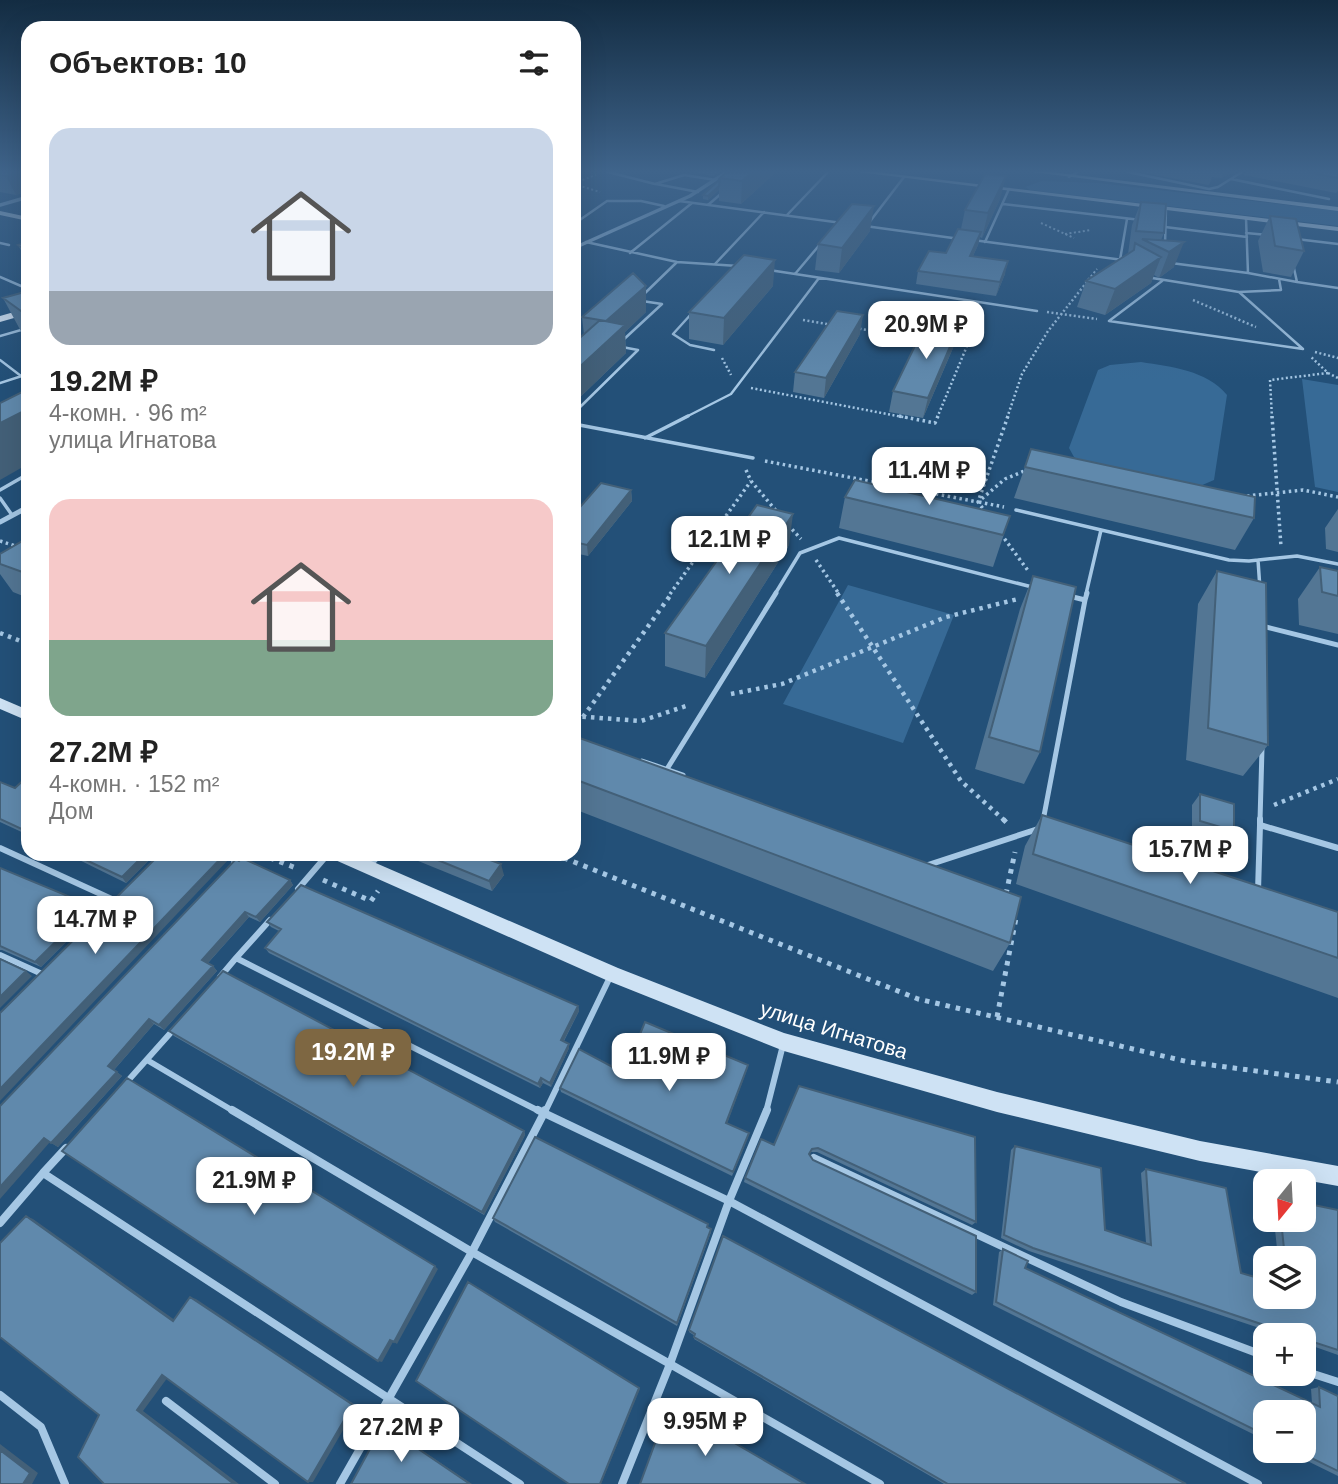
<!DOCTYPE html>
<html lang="ru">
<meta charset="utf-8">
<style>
:root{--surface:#fff;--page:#f6f6f6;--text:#222;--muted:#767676;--accent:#7e6742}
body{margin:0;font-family:Arial,sans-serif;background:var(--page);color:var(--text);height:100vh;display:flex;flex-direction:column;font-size:26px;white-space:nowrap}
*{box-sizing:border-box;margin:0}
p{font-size:23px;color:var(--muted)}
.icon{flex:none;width:38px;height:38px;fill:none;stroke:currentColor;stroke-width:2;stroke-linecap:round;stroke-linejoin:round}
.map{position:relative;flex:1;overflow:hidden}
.sheet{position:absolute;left:21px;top:21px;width:560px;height:840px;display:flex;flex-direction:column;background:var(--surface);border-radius:21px;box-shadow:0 7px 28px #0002}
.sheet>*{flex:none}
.needle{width:46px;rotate:198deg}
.fabs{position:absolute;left:1253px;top:1169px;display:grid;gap:14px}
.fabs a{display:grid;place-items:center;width:63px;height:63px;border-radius:14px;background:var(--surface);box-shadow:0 7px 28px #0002;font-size:35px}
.price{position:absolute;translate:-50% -60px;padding:0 16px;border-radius:14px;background:#fff;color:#222;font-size:23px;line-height:46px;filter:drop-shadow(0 2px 4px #0008)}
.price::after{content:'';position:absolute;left:50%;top:42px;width:21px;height:16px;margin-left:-10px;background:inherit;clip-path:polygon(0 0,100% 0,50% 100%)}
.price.active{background:var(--accent);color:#fff}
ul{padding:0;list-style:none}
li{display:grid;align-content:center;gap:14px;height:371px;padding:0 28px}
li span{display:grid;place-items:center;height:217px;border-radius:21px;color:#555}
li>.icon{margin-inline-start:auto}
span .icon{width:126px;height:126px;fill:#fffc;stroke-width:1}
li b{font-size:30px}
h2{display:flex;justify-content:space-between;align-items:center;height:84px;padding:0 28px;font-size:30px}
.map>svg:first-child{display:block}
</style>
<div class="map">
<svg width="1338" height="1484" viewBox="0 0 1338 1484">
<rect width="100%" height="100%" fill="#235078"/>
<path fill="#376a96" d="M1042,181L1098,183L1338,211V226L1030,190L1025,187Z
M1141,362C1172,367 1206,370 1227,395L1214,480L1200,486L1089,467L1074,457L1069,448L1098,370L1110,365Z
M1302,379L1338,385V492L1315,487Z
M848,585L954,615L903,743L783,704Z"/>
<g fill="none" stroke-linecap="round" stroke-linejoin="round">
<path stroke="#a5c7e4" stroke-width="2" stroke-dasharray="2 2.5" stroke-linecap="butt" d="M574,183L596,175
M574,184L600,192
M1041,223L1074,238
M1065,234L1091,230
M1088,280L1097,269"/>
<path stroke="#a5c7e4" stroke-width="2.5" stroke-dasharray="2 2.5" stroke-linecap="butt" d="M1193,300L1256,327
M1047,312L1097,319
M803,320L833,325
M855,328L923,339
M1315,352L1338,358
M722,358L731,375
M1328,373L1338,378
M751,388L908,418
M937,418L967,346L948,343
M1007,418L1022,374L1048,331L1090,278
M1272,418L1270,380L1328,373L1310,356"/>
<path stroke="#a5c7e4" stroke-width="3.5" stroke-dasharray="2.5 3.5" stroke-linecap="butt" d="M899,416L935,423L938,416
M1272,416L1281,547
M765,461L978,502L1005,479L1029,469
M746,470L751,481L778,513
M1247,496L1303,490L1338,497
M979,502L1004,507
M986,513L978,502L1008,416
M788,525L801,539
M1001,534L1029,572
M0,541L28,550
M816,560L839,594
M670,594L751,481"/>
<path stroke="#a5c7e4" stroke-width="4.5" stroke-dasharray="3.5 5" stroke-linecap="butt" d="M837,593L961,781L1005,821
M0,633L28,644
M731,694L782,684L946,617L1018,599
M574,716L641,721L689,705
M583,717L672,593
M1274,805L1338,779"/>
<path stroke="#a5c7e4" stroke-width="5" stroke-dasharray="4.5 6" stroke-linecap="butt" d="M1003,819L1008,824
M260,854L296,868
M554,854L918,999L1189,1062L1338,1082
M323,880L371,901L378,891
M1006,894L1015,852
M997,1017L1016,918"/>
<path stroke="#a5c7e4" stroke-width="2.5" d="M608,172L655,184L684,175L716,180
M1128,172L1209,189L1218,187L1242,172
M1069,177L1078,172
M1231,179L1329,199
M656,184L698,192
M679,201L842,223
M1003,204L1141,220
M708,205L723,192
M787,215L828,172
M574,224L607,201H641L664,206
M868,224L904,177
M865,226L960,239
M1165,227L1247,237
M1246,233L1268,235
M1296,239L1338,244
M973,240L1123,260
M586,242L677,262L738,266
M985,242L1009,189
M0,243L9,245
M1165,245L1166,208
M630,253L692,203
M1120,260L1127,219
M1171,263L1248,273L1246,218
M715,264L764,212
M769,270L1037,311
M1248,273L1297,282L1293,264
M795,274L822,242
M0,277L28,289
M1146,277L1239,292L1281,290L1279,279
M1162,281L1109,321L1303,349L1239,292
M1297,282L1338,288
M642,296L677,262
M693,312L673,334L690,345L714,350
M0,336L28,328
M622,341L662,304L642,301
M0,360L21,376
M0,383L28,374
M574,413L638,350L622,347
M684,418L731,394L819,278"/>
<path stroke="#a5c7e4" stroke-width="3.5" d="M574,424L753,458
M645,438L688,416
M0,490L28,474
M0,498L12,515
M1016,510L1229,560L1249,561L1297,556L1338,564
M1258,560L1260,589
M775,594L800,553L839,538L1036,588
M1086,594L1101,530"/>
<path stroke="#a5c7e4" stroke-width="5" d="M1085,600L1087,593
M1262,626L1338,645
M642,761L683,775
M667,769L776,593
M1043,821L1085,600L1069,596
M1260,821L1262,748"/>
<path stroke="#a5c7e4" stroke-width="6" d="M1043,822L1044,819
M1260,825V819
M0,848L116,901
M234,863L242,854
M370,865L380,854
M925,866L1038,829
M298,889L328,854
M1258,891L1260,825L1338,848
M270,920L236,958L541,1112
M0,955L42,974
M220,977L236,958
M147,1060L235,1112
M125,1084L174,1029
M545,1112L611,975
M766,1112L783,1045"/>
<path stroke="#a5c7e4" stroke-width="8" d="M232,1110L472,1252L670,1364L622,1484
M545,1110L544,1113L729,1201L670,1364L880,1484
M767,1110L729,1201L1258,1484
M66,1148L43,1173L520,1484
M814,1158L1121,1302L1265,1356
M0,1223L43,1173
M1304,1371L1338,1382
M0,1395L41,1427L65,1484
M166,1401L275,1484
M340,1484L472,1252L544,1113L538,1110"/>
<path stroke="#a5c7e4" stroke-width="3.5" d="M0,205L28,197
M574,248L690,196L727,172"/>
<path stroke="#a5c7e4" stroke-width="5" d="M0,522L28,507"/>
<path fill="#cee2f4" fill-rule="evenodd" d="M858,172H876L1338,227V231Z
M1033,172H1051L1338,207V211Z
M0,211L28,217V221L0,215Z
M0,698L28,710V721L0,709Z
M331,854H355L618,968L784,1033L997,1092L1200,1141L1338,1166V1186L1200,1161L997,1112L784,1051L606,980L333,859Z"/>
<path fill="#e4f0fc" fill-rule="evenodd" d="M28,308V314L0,322V316Z"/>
</g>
<path fill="#537694" d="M0,172H28V191L16,195L0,192Z
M694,172H719L713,176Z
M726,172H776L741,204L719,201V190L708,200L703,199V195Z
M1140,172H1234L1221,178L1212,177L1209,185Z
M1245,172H1338V191L1336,193L1244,175Z
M1000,199L982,238L980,237L978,245L973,256L1005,274L996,296L916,284L918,271L946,253L961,229L965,210Z
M1141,202L1164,233L1161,240L1174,241V267L1159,278L1154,275L1151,283L1105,315L1077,307L1086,281L1128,254L1132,225Z
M1270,216L1304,251L1291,277L1263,272L1258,241Z
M870,231L839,273L815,270L818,244Z
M28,242V257L23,254L18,245Z
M773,286L723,345L689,339V312Z
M28,291V340L24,337L3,298Z
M646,312L625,332L626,353L574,403L584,335L582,317Z
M958,328L953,348L923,418L889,412L893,391Z
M860,334L824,398L793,392L795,372Z
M1025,467L1254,518L1235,550L1014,498Z
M631,490L632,501L588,556L574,553V514Z
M845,497L1010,516L993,567L839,528Z
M1338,509V552L1326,549L1325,528Z
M28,540V598L13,592L0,574V554Z
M789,545L705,678L665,666V633Z
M1320,567L1338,571V634L1299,625L1298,599Z
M1217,571L1268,745L1243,776L1186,760L1198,604Z
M1033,576L1040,752L1024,784L975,769L1020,609Z
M574,736L1010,943L993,971L574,809Z
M28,776V835L0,822V782L15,788Z
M1200,794L1234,831L1225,842L1192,832V805Z
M1042,815L1338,912V998L1016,884L1025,846Z
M67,854H155L126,883Z
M401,854H474L504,875L492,891Z
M236,859L290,880L293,885L260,922L249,917L208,963L213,966L217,971L164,1030L154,1024L114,1070L122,1076L58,1147L50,1142Z
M0,868L97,911L41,967L2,950H0Z
M267,922L578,1006L579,1011L564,1041L569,1048L551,1087L543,1083L540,1088L269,953L265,948L279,931L271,927Z
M169,1031L524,1131L525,1135L484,1215L174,1036Z
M748,1065L727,1123L748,1137L732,1176L561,1092L560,1088L624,1073Z
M799,1086L976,1222L972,1225L817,1152H811L809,1155L813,1160L976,1292L972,1295L744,1182L745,1178L774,1145Z
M1015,1146L1105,1230L1146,1243L1141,1173L1146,1169L1241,1273L1304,1297V1258H1278L1274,1220H1304L1338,1210V1355L1304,1343V1335H1280L1029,1251L1001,1238L1011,1150Z
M493,1218L707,1227L711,1232L677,1326L495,1222Z
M1003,1249L1025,1268L1312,1403L1311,1389L1319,1387L1338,1396V1476L1287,1451H1304L1265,1412V1440L993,1305L999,1252Z
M689,1330L1186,1484H944L694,1339L695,1336L689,1332Z"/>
<path fill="#436078" d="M20,172L28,188V191L16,195L6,176Z
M752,172H776L741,204L742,181Z
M1224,172H1234L1221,178Z
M1006,176L1000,199L982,238L988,213Z
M719,186V190L708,200V196Z
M874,206L870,231L839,273L842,248Z
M981,232L978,245L967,269L970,256Z
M1184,242L1174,267L1159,278L1169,252Z
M1161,257L1151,283L1105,315L1115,289Z
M775,260L773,286L723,345L724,318Z
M1008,261L1005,274L996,296L1000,282Z
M646,286V312L625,332L626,353L574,403V372L606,321Z
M863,315L860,334L824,398L826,378Z
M958,328L953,348L923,418L928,398Z
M28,409V464L0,480V423Z
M631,490L632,501L588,556L587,545Z
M793,514L789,545L705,678L706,646Z
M145,854H155L126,883L122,877Z
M226,854L229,859L0,1101V1089Z
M501,864L504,875L492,891L489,881Z
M290,880L293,885L260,922L256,917Z
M92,906L97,911L41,967L35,962Z
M245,912L249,917L206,965L202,960Z
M213,966L217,971L164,1030L159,1025Z
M26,971L32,976L0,1008V997Z
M578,1006L579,1011L562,1044L561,1040Z
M149,1019L154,1024L113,1071L108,1066Z
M569,1044V1048L551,1087L550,1083Z
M748,1065L747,1070L726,1127V1123Z
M117,1072L122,1076L58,1147L51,1143Z
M541,1078L543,1083L540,1088L538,1084Z
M524,1131L525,1135L484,1215L482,1212Z
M44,1138L50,1142L0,1199V1187Z
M26,1216L33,1219L179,1323L173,1321Z
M435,1266L438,1269L397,1344L394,1342Z
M190,1297L196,1299L357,1406L313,1482H308Z
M390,1340L393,1342L382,1362L378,1361Z
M162,1375L168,1377L143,1411L239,1484H234L137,1410Z
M639,1388L640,1389L601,1484H600Z
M383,1425L386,1426L472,1484H470Z
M0,1444L38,1473L32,1484H23L0,1450Z"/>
<path fill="#6089ac" stroke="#436078" stroke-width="2" d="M0,172H28V174L20,172L6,176L0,175Z
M727,172H752L742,181L720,178Z
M1307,172H1338V178Z
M985,174L1006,176L988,213L965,210Z
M720,179L719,186L708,196L703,195Z
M1141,202L1166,204L1164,233L1136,231Z
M852,204L874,206L842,248L818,244Z
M1270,216L1296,219L1304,251L1275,246Z
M958,229L981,232L970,256L1008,261L1000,282L918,271L929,251L946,253Z
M1142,239L1174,241L1184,242L1169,252Z
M28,242V251L18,245Z
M1135,243L1161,257L1115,289L1086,281L1134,250Z
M744,255L775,260L724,318L689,312Z
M633,273L646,286L606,321L582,317Z
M28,291V316L3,298Z
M837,311L863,315L826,378L795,372Z
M600,320L625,325L574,372V343Z
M926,323L958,328L928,398L893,391Z
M28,389V409L0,423V403Z
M1031,449L1255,497L1254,518L1025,467Z
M855,480L1010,516L1003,535L845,497Z
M601,483L631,490L587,545L574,542V514Z
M757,505L793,514L706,646L665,633Z
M26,539L28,540V574L0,564V554Z
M1320,567L1338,571V596L1322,592Z
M1217,571L1266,583L1268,745L1208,728Z
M1033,576L1076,587L1040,752L989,737Z
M574,736L1021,897L1010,943L574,779Z
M28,776V832L0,819V782L15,788Z
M1200,794L1234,804V831L1200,821Z
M1042,815L1338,912V958L1033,854Z
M73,854H145L122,877Z
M160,854H225L0,1089V1013Z
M423,854H474L501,864L489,881Z
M242,858L290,880L256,917L245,912L202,960L213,966L159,1025L149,1019L108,1066L117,1072L51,1143L44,1138L0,1187V1106L236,859L239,861Z
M0,868L92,906L35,962L0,946Z
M301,885L578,1006L561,1040L569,1044L550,1083L541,1078L538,1084L265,948L281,929L267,922Z
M0,959L26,971L0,997Z
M223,971L524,1131L482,1212L169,1031Z
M645,1022L748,1065L726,1123L749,1133L733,1172L560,1088L579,1049L624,1073Z
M127,1078L435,1266L394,1342L390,1340L378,1361L62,1151Z
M799,1086L975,1137L976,1222L818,1148L812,1149L809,1154L813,1160L976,1236V1292L745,1178L761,1139L774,1145Z
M535,1137L708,1224L707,1227L711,1229L677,1323L493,1218Z
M1015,1146L1101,1168L1105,1230L1151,1245L1146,1169L1226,1188L1241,1273L1265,1280V1297H1304V1258H1285L1281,1220H1304V1203L1338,1210V1350L1304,1339V1335H1294L1033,1248L1004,1235Z
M26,1216L173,1321L190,1297L353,1405L308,1482L162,1375L137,1410L234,1484H104L78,1457L99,1415L0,1337V1243Z
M723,1236L1186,1484H948L694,1337L695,1334L689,1330Z
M1003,1249L1028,1261L1025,1268L1320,1407L1319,1387L1338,1396V1471L1297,1451H1304V1412H1265V1435L996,1302Z
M468,1282L639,1388L600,1484H569L416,1381Z
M669,1405L805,1484H640Z
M383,1425L470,1484H351Z
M0,1450L30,1473L23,1484H0Z"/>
<linearGradient id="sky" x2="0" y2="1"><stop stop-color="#132c42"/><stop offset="0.45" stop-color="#3f648b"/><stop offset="1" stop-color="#3f648b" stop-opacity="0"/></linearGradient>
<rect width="1338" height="380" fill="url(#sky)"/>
<g text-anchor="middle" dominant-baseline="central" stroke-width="6" stroke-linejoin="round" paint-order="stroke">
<g font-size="21" fill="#fff" stroke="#235078">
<text transform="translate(834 1030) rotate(17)">улица Игнатова</text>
</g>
</g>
</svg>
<div class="fabs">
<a><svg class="needle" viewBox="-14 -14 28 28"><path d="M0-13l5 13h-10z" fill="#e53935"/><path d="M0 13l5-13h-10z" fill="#767676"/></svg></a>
<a><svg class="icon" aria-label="layers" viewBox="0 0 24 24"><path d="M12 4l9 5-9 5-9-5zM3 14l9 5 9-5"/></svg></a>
<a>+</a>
<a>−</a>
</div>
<b class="price" style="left:926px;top:361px">20.9M ₽</b>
<b class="price" style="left:929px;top:507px">11.4M ₽</b>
<b class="price" style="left:729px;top:576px">12.1M ₽</b>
<b class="price" style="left:1190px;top:886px">15.7M ₽</b>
<b class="price" style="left:95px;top:956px">14.7M ₽</b>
<b class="price active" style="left:353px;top:1089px">19.2M ₽</b>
<b class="price" style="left:669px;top:1093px">11.9M ₽</b>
<b class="price" style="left:254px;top:1217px">21.9M ₽</b>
<b class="price" style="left:705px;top:1458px">9.95M ₽</b>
<b class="price" style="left:401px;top:1464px">27.2M ₽</b>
<section class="sheet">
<h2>Объектов: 10<svg class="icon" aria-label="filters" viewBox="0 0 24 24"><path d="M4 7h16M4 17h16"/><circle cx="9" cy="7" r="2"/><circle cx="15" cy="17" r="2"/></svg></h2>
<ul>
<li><span style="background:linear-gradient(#c9d6e8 75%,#9aa5b1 0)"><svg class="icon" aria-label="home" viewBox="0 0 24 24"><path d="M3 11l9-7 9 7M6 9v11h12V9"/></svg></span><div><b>19.2M ₽</b><p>4-комн. · 96 m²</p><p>улица Игнатова</p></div></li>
<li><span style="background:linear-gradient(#f6c9c9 65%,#7fa58c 0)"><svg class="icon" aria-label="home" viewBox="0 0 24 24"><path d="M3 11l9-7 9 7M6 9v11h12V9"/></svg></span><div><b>27.2M ₽</b><p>4-комн. · 152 m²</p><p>Дом</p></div></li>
</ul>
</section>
</div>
